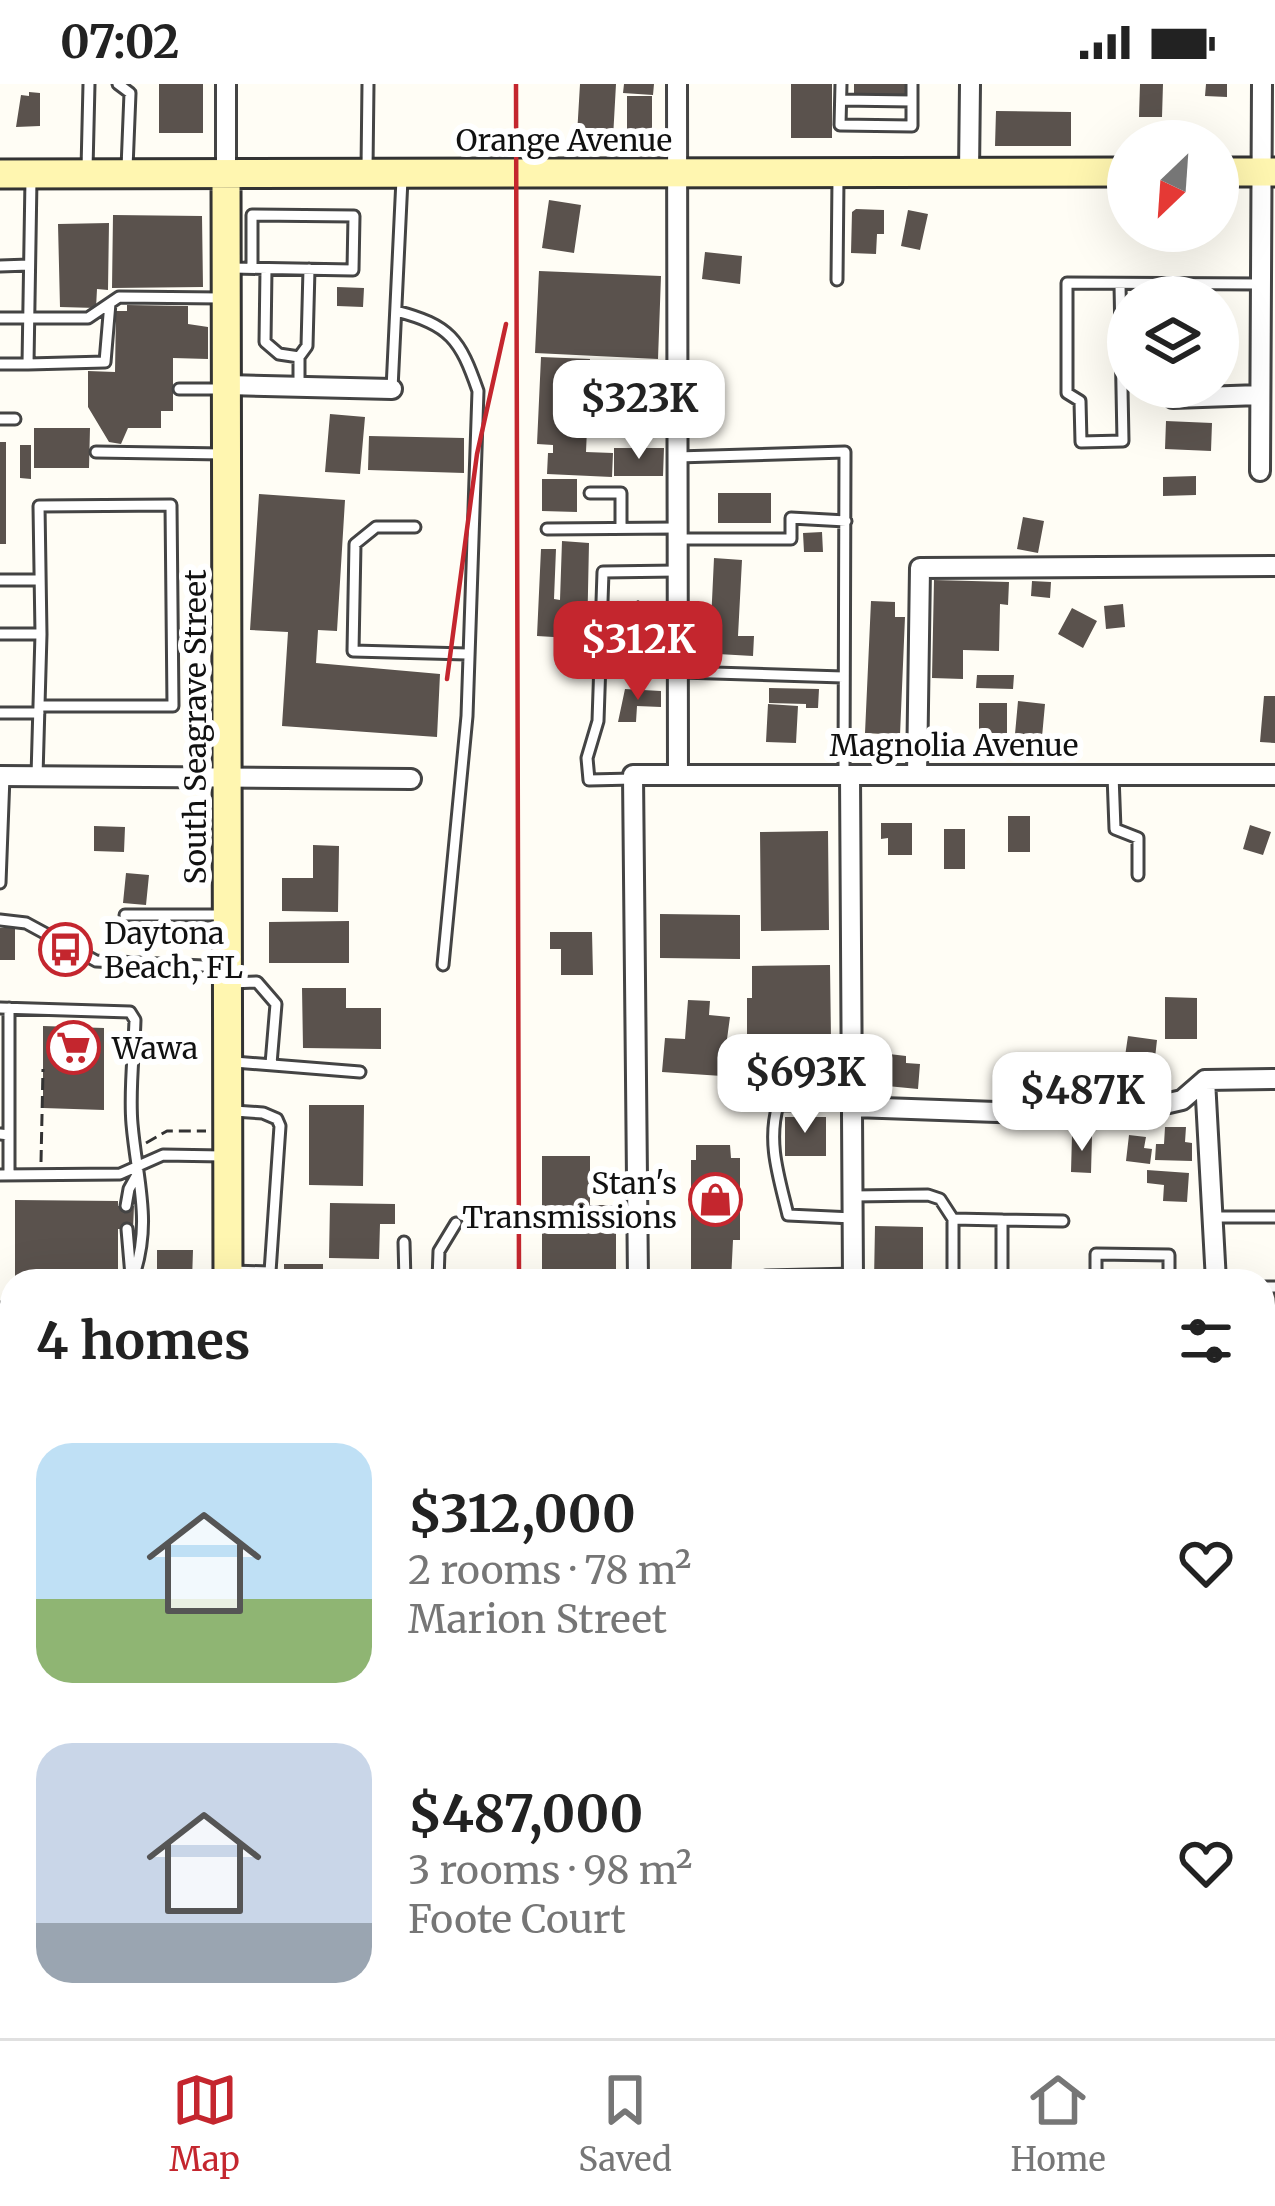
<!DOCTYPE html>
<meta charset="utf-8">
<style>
:root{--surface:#fff;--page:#f2f2f2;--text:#222;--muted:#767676;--line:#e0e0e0;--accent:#c4262e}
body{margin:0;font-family:Merriweather,serif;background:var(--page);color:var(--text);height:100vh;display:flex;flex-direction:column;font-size:45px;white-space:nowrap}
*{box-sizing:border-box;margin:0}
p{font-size:39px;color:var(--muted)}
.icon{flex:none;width:66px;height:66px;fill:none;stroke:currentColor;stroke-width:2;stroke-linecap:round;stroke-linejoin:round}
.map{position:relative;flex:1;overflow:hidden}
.panel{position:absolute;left:0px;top:1185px;width:1275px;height:771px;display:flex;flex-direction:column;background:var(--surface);border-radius:36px 36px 0 0;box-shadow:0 12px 48px #0002}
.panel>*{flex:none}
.needle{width:78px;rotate:205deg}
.buttons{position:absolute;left:1107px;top:36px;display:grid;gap:24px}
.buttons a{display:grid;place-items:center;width:132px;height:132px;border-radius:50%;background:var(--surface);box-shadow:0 12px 48px #0002;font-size:60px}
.price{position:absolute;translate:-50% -102px;padding:0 27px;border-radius:24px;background:#fff;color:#222;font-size:39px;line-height:78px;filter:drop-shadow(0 3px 6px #0008)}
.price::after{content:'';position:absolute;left:50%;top:72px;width:36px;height:27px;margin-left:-18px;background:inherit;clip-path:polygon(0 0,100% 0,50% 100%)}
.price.on{background:var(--accent);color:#fff}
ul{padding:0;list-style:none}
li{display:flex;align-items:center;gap:36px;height:300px;padding:0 36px}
li span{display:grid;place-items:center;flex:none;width:336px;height:240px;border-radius:36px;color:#555}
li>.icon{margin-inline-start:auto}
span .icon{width:144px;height:144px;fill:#fffc;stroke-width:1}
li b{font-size:51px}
h2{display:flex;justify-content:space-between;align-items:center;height:144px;padding:0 36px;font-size:51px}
.status{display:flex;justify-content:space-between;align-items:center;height:84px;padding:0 60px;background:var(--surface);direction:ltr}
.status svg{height:33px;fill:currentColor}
.tab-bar{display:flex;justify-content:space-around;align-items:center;height:168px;border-top:3px solid var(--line);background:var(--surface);font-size:33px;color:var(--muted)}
.tab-bar a{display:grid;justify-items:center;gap:6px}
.tab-bar .on{color:var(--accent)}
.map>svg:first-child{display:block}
</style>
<div class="status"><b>07:02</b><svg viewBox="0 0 49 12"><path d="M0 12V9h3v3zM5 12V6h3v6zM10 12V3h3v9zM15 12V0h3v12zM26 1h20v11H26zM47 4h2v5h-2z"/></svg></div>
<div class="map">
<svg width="1275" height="1954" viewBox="0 0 1275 1954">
<rect width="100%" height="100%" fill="#fffdf5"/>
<path fill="#5a524d" d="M159,0H203V49H159Z
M580,0H616L613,54L577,51Z
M624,0H654L653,11L623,9Z
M791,0H832V54H791Z
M854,0H907V10H854Z
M1140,0H1163L1162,33H1139Z
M1206,0H1227V13L1205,12Z
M29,8L40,9V42L16,43L21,11L29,12Z
M627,12H652V59H627Z
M996,27L1071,28V62H995Z
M549,116L581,121L574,169L542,164Z
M856,125L884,126V150H877L876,170L851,169L852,128Z
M908,126L928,130L920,166L901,162Z
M113,131L202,132L203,203L112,204Z
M109,139L108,206L97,205L96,224L60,223L58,140Z
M705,168L742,172L740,200L702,195Z
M539,187L661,192L658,275L535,269Z
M337,203L364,204L363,223L337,222Z
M127,221L188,222V240L208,243V275L173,274V327H161V344H128L121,360L109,358L88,323V287L115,288L116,227H127Z
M541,273L590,275L586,368L613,369L612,393L547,390L548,369H553V361L537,360Z
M330,330L365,333L360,390L325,388Z
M1166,337L1212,339L1211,367L1165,365Z
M34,344H90L89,384H34Z
M369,352L464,354V389L368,386Z
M0,358H6V460H0Z
M20,361H31V395L20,394Z
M614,364H664L663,392H614Z
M1196,392V411L1163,412V393Z
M542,395H577V428L542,427Z
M718,409H771V439H718Z
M259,410L345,416L337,547L318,546L316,579L440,590L437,653L282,642L288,548L250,546Z
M1023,433L1044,437L1038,469L1017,465Z
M822,448L823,468H804L803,449Z
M562,457L589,459L587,555L537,552L541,465H556L554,515L560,516Z
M714,474L742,476L738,552H754L753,572L700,569L702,538H711Z
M934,496L1009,498L1008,521L1000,520L999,567L963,566V595L932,594Z
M1032,497L1051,498L1050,514L1031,512Z
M638,516L653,525L652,540L665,546L666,562L650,573L638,566L627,574L609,563L611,547L622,539V525Z
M871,517L895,518V533H905L900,651L865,649Z
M1123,520L1125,543L1106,545L1104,522Z
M1072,524L1097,537L1083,564L1058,550Z
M977,591H1014L1013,605L976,604Z
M769,604L819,605L818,624H806V620L769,619Z
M625,605L661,607V623L637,622L636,638H618Z
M1264,612H1275V659L1260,658Z
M1018,617L1045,620L1042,653L1015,650Z
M979,619H1007V653H979Z
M768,620L798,622L796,659L766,658Z
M1008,732H1030V768H1008Z
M881,739H912V771H888V754L881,755Z
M1250,741L1271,748L1263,771L1243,765Z
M94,742L125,743L124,768L94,767Z
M944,745H965V785H944Z
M828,747L829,846L761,847L760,748Z
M313,761L339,762L338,828L282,827V794H313Z
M126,789L149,791L146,821L123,819Z
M660,830L740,831V875L660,874Z
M349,837V879H269V838Z
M0,844H15V876H0Z
M550,848H592L593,891H561V865H550Z
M830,881L831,955L747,956V914H752V882Z
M302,904H346V924H381V965L303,964Z
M1165,913L1197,914V955H1165Z
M688,916L710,917L709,931L730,933L722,992L662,988L665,954L685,955Z
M43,942L104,944V1026L43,1024Z
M1128,952L1157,956L1154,983L1124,979Z
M889,970L906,972V979L920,980L918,1005L887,1002Z
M309,1021H364L363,1102L309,1101Z
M785,1033H826V1072H785Z
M1165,1043H1186L1185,1058L1192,1059V1077L1155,1076L1156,1060H1164Z
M1072,1051L1092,1052L1091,1089L1071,1088Z
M1129,1051L1146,1053L1144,1064L1152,1065L1150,1080L1126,1077Z
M696,1061H730L731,1074H740V1156H733L731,1197H691V1076H696Z
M542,1072H590V1121H616V1197H542Z
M1147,1086L1189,1089L1187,1118L1163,1117L1164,1101L1147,1099Z
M15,1116L118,1117V1122H134L133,1145H118V1197L15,1194Z
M330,1119L395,1120V1140H380L379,1175L329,1174Z
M875,1142L923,1143V1197H874Z
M157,1166H193L192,1197H157Z
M284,1180H323V1190H353V1197H284Z
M1090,1188L1143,1190V1197H1090Z
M1275,1209V1224H1264V1210Z
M0,1362H12V1396H7V1386H0Z
M1263,1441L1275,1443V1472L1263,1470Z
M1263,1478L1275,1479L1274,1514H1263Z
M1265,1534L1275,1535V1552L1263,1551Z
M1263,1600H1275V1625H1263Z
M0,1652H12V1719H0Z
M1275,1744V1777L1263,1767V1758Z
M0,1777H12V1818H0Z
M510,1944H638V1954H510Z
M878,1944H900L901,1954H879Z"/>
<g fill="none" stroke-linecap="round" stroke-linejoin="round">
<defs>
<path id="lane" d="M118,0L130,9L127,84
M841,0L840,41L912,42V0
M841,16L912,17
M367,84L368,0
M87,85L89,0
M31,95L28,280L105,278L110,219
M0,182L29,181
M232,184L353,186L354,132L252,131V184
M266,185L265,258L279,270L299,273
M837,196L838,94
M1120,201L1123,357L1081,358L1080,317L1067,309V199L1261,200
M396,227C450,241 460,255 478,307L467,632L443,881
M0,234H88L119,213L221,214
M0,280H28
M299,303V273L307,262L309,185
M179,305H222
M392,305L402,95
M0,335H15
M96,368L223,370
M677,373L845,368L844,691
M590,409H621V444
M415,443H376L355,460L353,567L467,570
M547,445L677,444
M679,455H791V434L846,437
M0,496H40
M0,550H41L37,692
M681,588L843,593
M39,622H173L171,421L39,422L41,550
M0,629H39
M1113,691L1115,745L1138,754V791
M633,695L589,696L587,674L598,637L603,488L677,487
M0,799L4,692
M125,831H222
M0,836L26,839L96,877L225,883
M231,899L257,898L276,920L271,980
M0,924L130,928L135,936C134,970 129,1006 132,1040C137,1098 153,1139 132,1197
M234,978L360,988
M853,1020L778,1021C767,1059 779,1093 788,1131L853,1134
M234,1027L263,1029L277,1035L280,1042L270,1188
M0,1050L9,1051V1091
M9,1051V924
M0,1091L120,1090L163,1071L223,1072
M853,1112L928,1111L940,1115L953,1135V1197
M126,1122L129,1105L138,1089
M1214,1133H1275
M953,1135L1002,1136V1197
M1002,1136L1063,1137
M127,1145L131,1192
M404,1158L405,1197
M231,1187L270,1188V1197
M766,1192L853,1190
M438,1197L439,1167L456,1139
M1096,1197V1170L1169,1171V1197
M1263,1203H1275
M0,1224L12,1223
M1263,1239H1275
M0,1341H12
M0,1443L12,1444
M0,1455H12
M0,1517H12
M0,1579L12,1577
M0,1614L12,1619
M0,1757L12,1756
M645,1944V1954
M0,1950L176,1944
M504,1954V1944"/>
<path id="street" d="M677,0L678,691
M969,89L970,0
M226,90V0
M227,301L392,305
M1173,314L1260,311
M1260,387L1262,0
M850,691L853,1197
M917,691L920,484L1275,482
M0,692L411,695
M1205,996L1216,1197
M854,1023L1112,1032L1182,1016L1205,996L1275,995
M638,1197L633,691H1275
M1263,1924L1275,1922
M1065,1954L1131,1944"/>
<path id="secondary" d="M1218,88H1275
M0,90L1128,88
M226,90L228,1197
M0,1890L12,1889
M230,1944V1954
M685,1944V1954"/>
<path id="primary" d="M0,1295H12
M1263,1297H1275"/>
</defs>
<use href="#lane" stroke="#444" stroke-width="15"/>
<use href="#street" stroke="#444" stroke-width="24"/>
<use href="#secondary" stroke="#333" stroke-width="33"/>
<use href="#primary" stroke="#222" stroke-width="36"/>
<path stroke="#333" stroke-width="3" stroke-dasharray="12 6" stroke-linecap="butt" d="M146,1059L167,1047H206
M41,1078L43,985"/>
<use href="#lane" stroke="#fff" stroke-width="9"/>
<use href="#street" stroke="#fff" stroke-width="18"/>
<use href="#secondary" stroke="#fff6b0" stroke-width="27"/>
<use href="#primary" stroke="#f9d66b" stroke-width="30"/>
<path stroke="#c4262e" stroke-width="4.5" d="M516,0L519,1197
M447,595L477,370L506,240
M488,1954V1944"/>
</g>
<defs>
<symbol id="bus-ring" viewBox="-11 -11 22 22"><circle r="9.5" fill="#fff" stroke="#c4262e" stroke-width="1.5"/><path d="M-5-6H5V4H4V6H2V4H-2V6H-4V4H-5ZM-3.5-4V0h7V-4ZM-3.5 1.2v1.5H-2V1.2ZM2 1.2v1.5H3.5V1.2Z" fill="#c4262e"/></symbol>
<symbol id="supermarket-ring" viewBox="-11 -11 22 22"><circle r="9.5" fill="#fff" stroke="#c4262e" stroke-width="1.5"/><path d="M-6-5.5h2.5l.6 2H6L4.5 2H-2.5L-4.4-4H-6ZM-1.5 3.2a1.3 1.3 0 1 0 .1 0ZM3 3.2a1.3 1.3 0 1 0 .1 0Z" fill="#c4262e"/></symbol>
<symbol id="shop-ring" viewBox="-11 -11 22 22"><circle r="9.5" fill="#fff" stroke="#c4262e" stroke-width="1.5"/><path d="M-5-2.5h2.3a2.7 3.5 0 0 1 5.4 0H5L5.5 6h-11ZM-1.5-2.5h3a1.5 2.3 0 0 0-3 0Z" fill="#c4262e"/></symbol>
</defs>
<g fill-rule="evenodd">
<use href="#bus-ring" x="36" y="836" width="59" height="59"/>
<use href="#supermarket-ring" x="44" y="934" width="59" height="59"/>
<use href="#shop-ring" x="686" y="1086" width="59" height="59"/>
</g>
<g text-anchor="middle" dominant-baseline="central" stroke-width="12" stroke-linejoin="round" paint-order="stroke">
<g font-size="30" fill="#111" stroke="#fff">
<text x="564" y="56">Orange Avenue</text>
<text transform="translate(195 643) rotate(-90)">South Seagrave Street</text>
<text x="954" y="661">Magnolia Avenue</text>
</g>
<g font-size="30" fill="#111" stroke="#fff" text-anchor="start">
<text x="104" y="849">Daytona<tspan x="104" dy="34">Beach, FL</tspan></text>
<text x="112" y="964">Wawa</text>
<text x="677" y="1099" text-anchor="end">Stan's<tspan x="677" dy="34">Transmissions</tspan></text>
</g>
</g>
</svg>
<div class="buttons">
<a><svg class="needle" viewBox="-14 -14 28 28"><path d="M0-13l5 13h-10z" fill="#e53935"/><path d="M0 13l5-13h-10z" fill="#767676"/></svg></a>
<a><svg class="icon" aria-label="layers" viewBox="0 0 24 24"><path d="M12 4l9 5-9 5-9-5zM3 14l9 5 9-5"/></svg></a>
</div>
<b class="price" style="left:639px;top:378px">$323K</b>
<b class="price on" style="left:638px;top:619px">$312K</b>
<b class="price" style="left:805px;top:1052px">$693K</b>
<b class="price" style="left:1082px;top:1070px">$487K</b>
<section class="panel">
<h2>4 homes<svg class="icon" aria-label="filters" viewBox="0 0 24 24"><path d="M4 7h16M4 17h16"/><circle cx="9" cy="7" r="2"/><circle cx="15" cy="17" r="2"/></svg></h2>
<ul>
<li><span style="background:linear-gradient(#bfe0f5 65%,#8fb573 0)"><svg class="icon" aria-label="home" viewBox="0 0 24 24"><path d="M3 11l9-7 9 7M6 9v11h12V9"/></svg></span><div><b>$312,000</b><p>2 rooms · 78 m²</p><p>Marion Street</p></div><svg class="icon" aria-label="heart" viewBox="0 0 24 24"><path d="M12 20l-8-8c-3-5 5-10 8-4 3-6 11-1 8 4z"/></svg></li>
<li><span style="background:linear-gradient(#c9d6e8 75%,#9aa5b1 0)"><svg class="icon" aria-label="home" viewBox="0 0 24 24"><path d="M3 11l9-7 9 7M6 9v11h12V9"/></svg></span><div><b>$487,000</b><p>3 rooms · 98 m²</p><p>Foote Court</p></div><svg class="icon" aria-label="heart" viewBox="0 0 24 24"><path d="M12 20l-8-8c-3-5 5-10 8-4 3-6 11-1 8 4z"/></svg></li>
</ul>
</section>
</div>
<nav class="tab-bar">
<a class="on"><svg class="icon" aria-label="map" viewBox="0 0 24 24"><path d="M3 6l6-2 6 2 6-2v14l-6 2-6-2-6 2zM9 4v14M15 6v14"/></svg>Map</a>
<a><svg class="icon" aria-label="saved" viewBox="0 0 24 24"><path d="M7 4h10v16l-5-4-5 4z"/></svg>Saved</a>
<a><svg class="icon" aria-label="home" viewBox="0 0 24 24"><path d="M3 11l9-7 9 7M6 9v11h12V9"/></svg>Home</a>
</nav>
